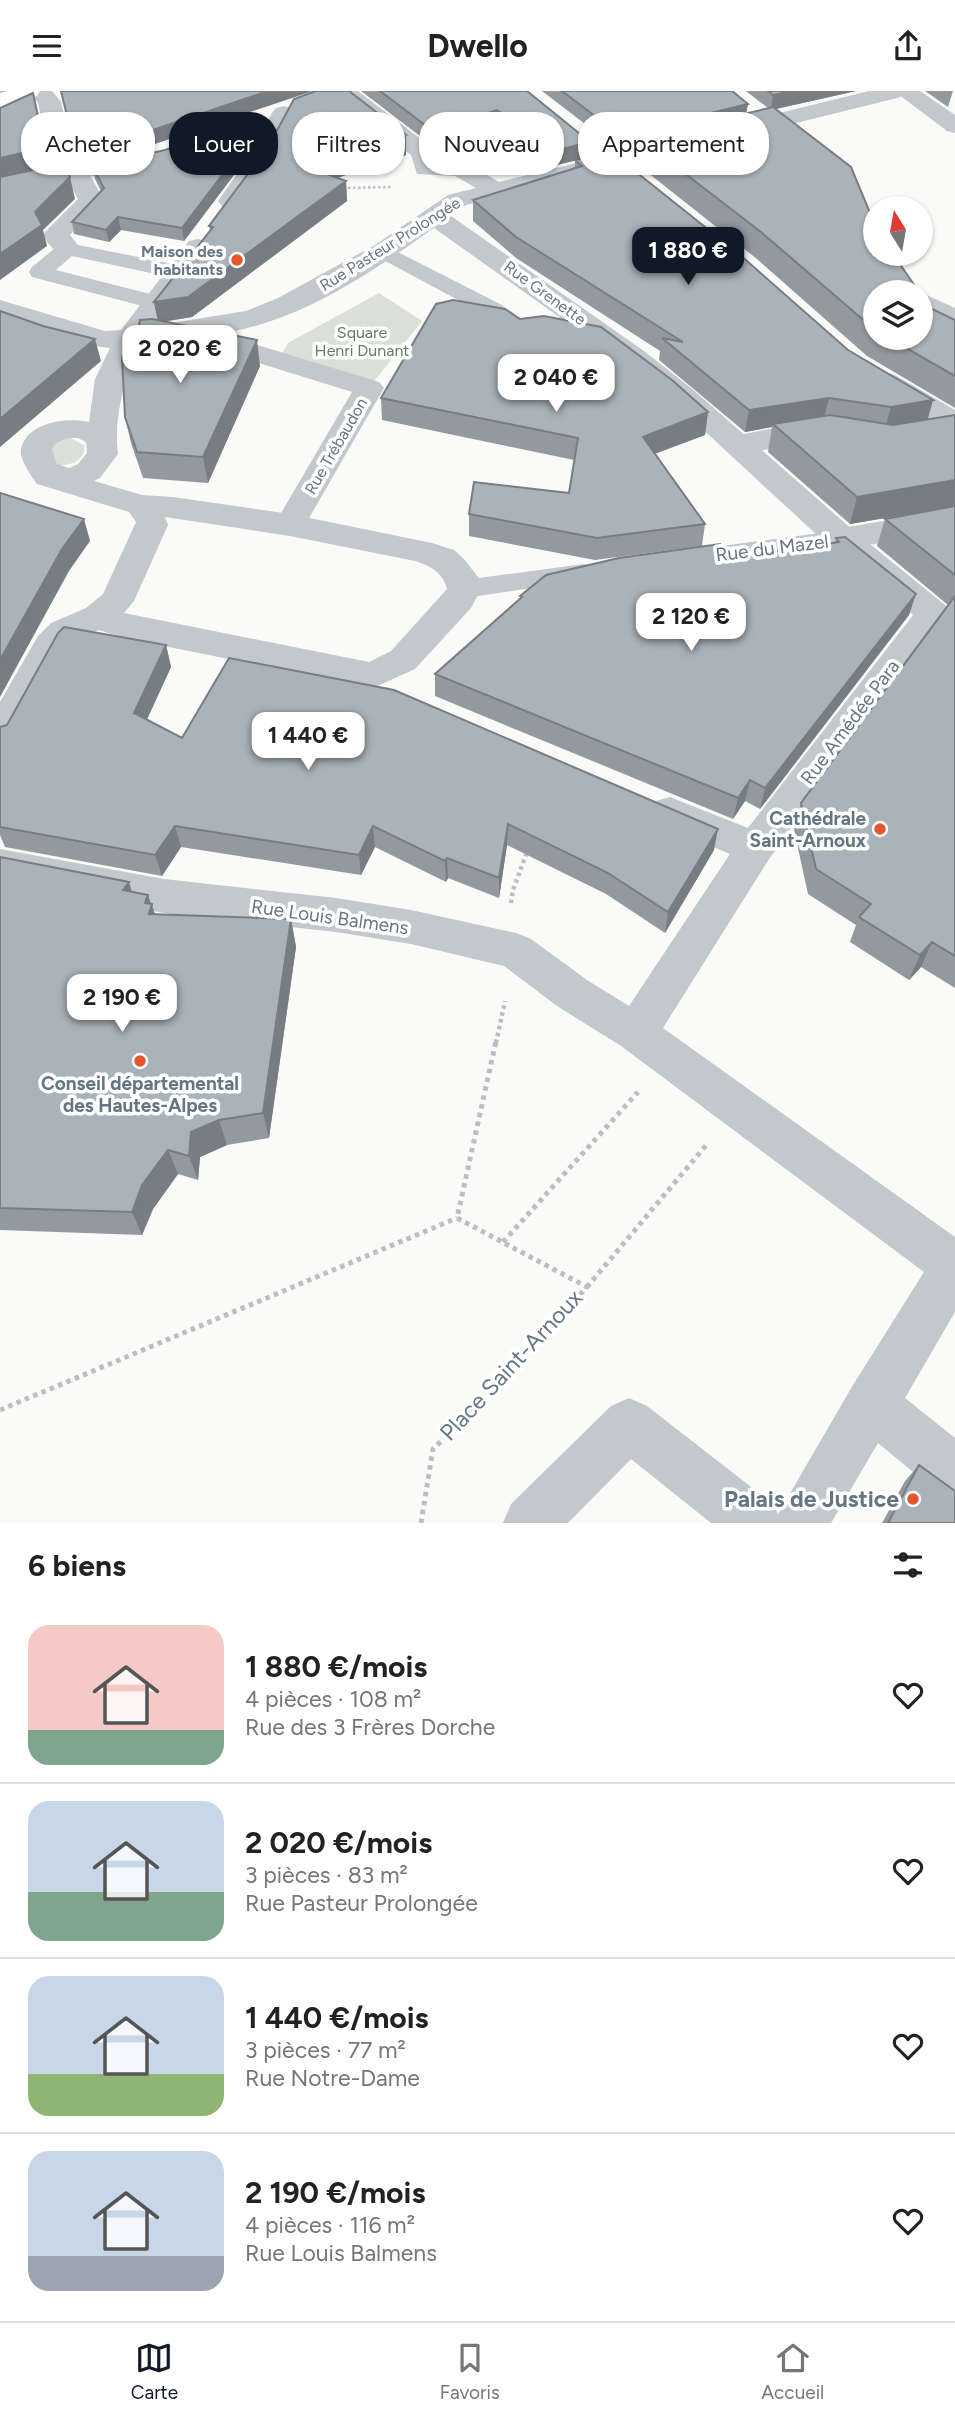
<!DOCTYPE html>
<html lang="fr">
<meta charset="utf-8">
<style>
:root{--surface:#fff;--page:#f6f6f6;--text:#222;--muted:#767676;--line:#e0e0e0;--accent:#111827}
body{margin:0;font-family:Figtree,sans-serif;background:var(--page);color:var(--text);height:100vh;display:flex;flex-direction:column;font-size:26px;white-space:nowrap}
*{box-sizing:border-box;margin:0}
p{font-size:23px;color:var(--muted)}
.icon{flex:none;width:38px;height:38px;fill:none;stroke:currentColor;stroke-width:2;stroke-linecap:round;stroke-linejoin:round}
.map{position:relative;height:1432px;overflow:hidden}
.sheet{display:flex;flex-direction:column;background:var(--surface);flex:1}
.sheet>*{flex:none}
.guide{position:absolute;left:21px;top:21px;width:914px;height:63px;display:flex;gap:14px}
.needle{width:46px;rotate:349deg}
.tools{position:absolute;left:863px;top:105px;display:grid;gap:14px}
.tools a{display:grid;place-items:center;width:70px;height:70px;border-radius:50%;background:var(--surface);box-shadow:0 2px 5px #0004;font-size:35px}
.price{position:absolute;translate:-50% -60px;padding:0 16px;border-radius:14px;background:#fff;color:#222;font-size:23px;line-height:46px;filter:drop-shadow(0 2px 4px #0008)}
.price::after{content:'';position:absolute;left:50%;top:42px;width:21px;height:16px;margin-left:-10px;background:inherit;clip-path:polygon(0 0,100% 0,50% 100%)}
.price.active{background:var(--accent);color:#fff}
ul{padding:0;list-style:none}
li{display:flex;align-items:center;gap:21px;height:175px;padding:0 28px}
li+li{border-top:2px solid var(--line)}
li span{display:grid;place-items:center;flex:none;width:196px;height:140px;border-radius:21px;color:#555}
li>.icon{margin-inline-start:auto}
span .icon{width:84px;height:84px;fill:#fffc;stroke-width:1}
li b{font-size:30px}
h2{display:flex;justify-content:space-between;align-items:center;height:84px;padding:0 28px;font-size:30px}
.tag{padding:0 24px;border-radius:28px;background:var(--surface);box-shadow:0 2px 5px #0004;font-size:24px;line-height:63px}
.tag.active{background:var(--accent);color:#fff}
header{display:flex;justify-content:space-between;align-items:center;height:91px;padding:0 28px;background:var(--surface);font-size:32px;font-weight:700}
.tab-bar{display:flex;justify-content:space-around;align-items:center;height:98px;border-top:2px solid var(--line);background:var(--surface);font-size:19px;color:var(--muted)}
.tab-bar a{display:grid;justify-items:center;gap:4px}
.tab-bar .active{color:var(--accent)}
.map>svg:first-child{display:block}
</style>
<header><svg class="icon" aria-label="menu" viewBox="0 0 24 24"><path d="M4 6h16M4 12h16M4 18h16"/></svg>Dwello<svg class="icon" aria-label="share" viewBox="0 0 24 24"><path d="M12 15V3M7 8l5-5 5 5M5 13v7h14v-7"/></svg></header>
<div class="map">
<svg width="955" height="1432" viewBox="0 0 955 1432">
<rect width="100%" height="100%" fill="#fafaf8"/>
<path fill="#dadfd7" d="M379,202L422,230L372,293L282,263L288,252Z
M69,346L85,355L83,364L74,372L58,375L47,351Z"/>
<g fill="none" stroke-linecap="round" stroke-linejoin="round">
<defs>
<path id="primary" d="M7,0H40L37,5L0,17V2Z"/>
</defs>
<use href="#primary" stroke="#b5babe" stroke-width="4"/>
<path stroke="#bbbfc2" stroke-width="2.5" stroke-dasharray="2.5 2.5" stroke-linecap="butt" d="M343,97L393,96"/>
<path stroke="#bbbfc2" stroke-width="4.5" stroke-dasharray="3.5 3.5" stroke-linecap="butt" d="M511,812L513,799L527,761
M496,952L505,910"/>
<path stroke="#bbbfc2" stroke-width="5" stroke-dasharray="4.5 4.5" stroke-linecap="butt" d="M503,1151L638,1001
M587,1196L708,1052
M0,1319L457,1127
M421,1432L433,1358L464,1329L587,1196L457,1127L496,950"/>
<path fill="#c3c8cc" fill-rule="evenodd" d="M68,152L178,174L186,176L189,181L186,186L178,188L72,165L56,179L162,206L165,211L162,216L154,218L32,186L29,181L32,176L60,153Z
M384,154L502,214L533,239L530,244H514L486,224L376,165L373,160L376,155Z
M920,201L955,217V233L920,217Z
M842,439L851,442L855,448L851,454L684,478L674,475L670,469L674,463L684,460Z
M584,473L594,476L598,482L594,488L464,507L454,505L450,498L454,491L464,489Z"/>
<path fill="#c3c8cc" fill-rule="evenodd" d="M29,0H52L61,11L70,49L104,109L70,144L81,158L77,164C60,168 52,158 42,144L78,108L46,49L38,12Z
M894,0H920L955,24V42L947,40Z
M208,239L379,291L384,297L301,441L290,445L279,441L274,434L352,301L198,253L194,247L198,241Z
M885,281L895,284L955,319V341L944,338L875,296L870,290L875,284Z
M822,332L833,334L837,341L833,348L738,363L727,361L723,354L727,347C758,339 790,334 822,332Z
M955,418V438L842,459L830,456L826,448L830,440L842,437Z"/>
<path fill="#c3c8cc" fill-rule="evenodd" d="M333,0H358L431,56L436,70L471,74L499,91L869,0H908L905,5L466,114L451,125L644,260L691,297L854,440L945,514L950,522L769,768L663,937L955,1146V1221L905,1307L955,1347V1408L936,1400L878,1352L831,1432H711L631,1368L568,1432H503L511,1413L611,1315L629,1307L647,1315L773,1413L778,1423L853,1294L924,1181L621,955L557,915L504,875L411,853L336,841L164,822L0,790V758L164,788L336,807L411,819L516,842L531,848L587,889L629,915L730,763L656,732L651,721L656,710L670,706L748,737L913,524L830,456L671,309L624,272L434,137C382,174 324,214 262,233C223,245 180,249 140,253C125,287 113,325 118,363L100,387L94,390L142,404L173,406L290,423L432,452L454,459L464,468L478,486L481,498L471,517L415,578L373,597L124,547L99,539L75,550L63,562L13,654L0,658V611L38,545L51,532L86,517L103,503L136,431L129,421L37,393C32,385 19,369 21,358C27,331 67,326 89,331L95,288L110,257L94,255L0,226V209L105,240L121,239L189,150L198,148L207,150L211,156L152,235L246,220L278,207L375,154L448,104L476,97L455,85L417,83L411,64ZM67,347H78L86,351L87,362L78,373L69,377L57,373L52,358L55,353ZM165,426L290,445L415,470C431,475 443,482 447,498L391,560L369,571L124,522L134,510L168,434Z
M284,15L292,17L296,22L268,74L240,115L231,118L222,115L218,110L244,73L272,22L276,17Z
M142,60L151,62L154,67L151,72L0,106V92Z"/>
<use href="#primary" fill="#fff" fill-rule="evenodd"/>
</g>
<path fill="#929a9f" d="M61,0L149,55L85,70L72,48Z
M361,0H527L590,51L589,66L553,75L497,34L433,55Z
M542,0H732L748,13L746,22L768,17L746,0H856L776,18L875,201V247H920L930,217L955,229V317L867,265L757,168L638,74L640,54L619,59Z
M925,0H953L948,16Z
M259,27L260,39L243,72L184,150L121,139L109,151L74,143L72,131L101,100L95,88L92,75L165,59Z
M406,44V64L337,87L346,90L347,110L192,226L163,231L260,275L208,392L143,387L131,352L125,326L135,256L158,229L154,211L210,139L209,135Z
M575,69L848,259L933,309L927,328L955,324V897L921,876L909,889L850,851L856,834L808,803L794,739L801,712L948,514L877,455L885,428L921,421L850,433L768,361L772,336L745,341L659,269L660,260L516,167L473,130V109L575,77Z
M520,228L708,321L705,344L655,363L705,433L702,455L595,469L469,445V423L569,402L574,369L382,329L381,307Z
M836,447L909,524L760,718L745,710L733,728L435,605V583L520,508V505L730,467L835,451Z
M166,554L171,576L146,629L182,647L714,759L665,842L606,803L507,754L499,807L448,787L446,791L375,756L361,784L181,756L162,785L5,756L0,744V636L7,634Z
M0,766L132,801L152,813L155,823L291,828L296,856L269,1047L227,1054L200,1066L198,1089L178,1083L153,1118L142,1144L0,1139Z
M919,1374L955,1432H882L905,1390Z"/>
<path fill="#777d82" d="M268,0H313L149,55L85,70L82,55Z
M793,0H856L771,19L773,4Z
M748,13L745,28L640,48V54L619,59L620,44Z
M497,19V34L433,55V40Z
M259,27L260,39L243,72L184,150L182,137Z
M406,44V64L310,96L308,76Z
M590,51L589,66L553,75L554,60Z
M53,55L58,76L0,89V67Z
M70,86L75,108L43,139L47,155L0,189V163L35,121Z
M346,90L347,110L192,226L158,231L154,211Z
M118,126L121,139L109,151L106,139Z
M95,248L101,270L0,356V328Z
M257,249L260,275L208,392L203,366Z
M829,307L824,328L773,333L772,336L745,341L749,319Z
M933,309L927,331L885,338L891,316Z
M708,321L705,344L640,368L643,346Z
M955,389V415L850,433L857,406Z
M84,428L90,450L69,480L0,606V569L62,458Z
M916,503L909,524L760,718L765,697Z
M166,554L171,576L140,644L134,622Z
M750,689L745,710L733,728L738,707Z
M508,733L507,754L499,807V787Z
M175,735L181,756L162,785L155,764Z
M373,735L375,756L361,784L359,764Z
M718,738L714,759L665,842L668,821Z
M447,767L448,787L446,791L445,770Z
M129,791L138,820L123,799Z
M148,804L161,842L158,851L145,812Z
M291,828L296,856L269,1047L263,1022Z
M932,851L921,876L909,889L920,864Z
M219,1029L227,1054L200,1066L198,1089L189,1065L191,1041Z
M168,1059L178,1083L153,1118L142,1144L132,1121L142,1094Z"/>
<path fill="#aab3b9" stroke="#777d82" stroke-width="2" d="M61,0H268L147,41L82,55L69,33Z
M316,0H349L406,44L308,76L346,90L188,206L154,211L213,136L209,135L268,56L294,8Z
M380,0H527L590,51L554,60L497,19L433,40Z
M562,0H732L748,13L620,44Z
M768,0H793L773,4Z
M33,2L39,30L53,55L0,67V17Z
M773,16L851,76L875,134V163H893L919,201H875V239L761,141L640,48Z
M259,27L241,59L182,137L118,126L106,139L72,131L104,97L92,75L165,59Z
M611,61L739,163L848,259L933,309L891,316L829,307L749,319L662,247L683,251L516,146L473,109L582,75L575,69Z
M62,73L70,86L35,121L42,134L0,163V86Z
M920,203L930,217L955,229V285L889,247H920Z
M453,209L505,218L520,228L544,225L601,236L672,289L708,321L643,346L705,433L597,447L469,423L474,391L569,402L578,347L381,307L436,213Z
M0,220L43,235L95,248L0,328Z
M152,228L257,249L203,366L137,361L125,326L122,266L127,253L135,256L140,229Z
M830,324L893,334L955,324V389L857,406L773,333Z
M0,402L84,428L62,458L0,569Z
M955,415V484L885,428Z
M845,446L916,503L765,697L750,689L738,707L435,583L522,506L520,505L546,484L619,467L720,453L730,467L839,451L836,447Z
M955,505V865L932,851L920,864L859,826L871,813L816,778L801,712Z
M64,536L166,554L134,622L182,647L229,567L394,599L718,738L668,821L608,782L508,733L499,787L447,767L445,770L373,735L359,764L175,735L155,764L0,736V636L7,634L58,542Z
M0,766L129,791L123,799L148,804L145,812L152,813L149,823L291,828L263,1022L219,1029L191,1041L189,1065L168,1059L142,1094L132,1121L0,1117Z
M919,1374L955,1400V1432H888Z"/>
<g fill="#e4572e" stroke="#fff" stroke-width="2.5">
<circle cx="237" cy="169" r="7"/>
<circle cx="880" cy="738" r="7"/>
<circle cx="140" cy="970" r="7"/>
<circle cx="913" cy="1408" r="7"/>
</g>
<g text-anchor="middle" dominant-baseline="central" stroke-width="7" stroke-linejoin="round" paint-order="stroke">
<g font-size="16" fill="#657683" stroke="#fff">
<text transform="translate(390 153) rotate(-32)">Rue Pasteur Prolongée</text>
<text transform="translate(545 202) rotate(36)">Rue Grenette</text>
<text transform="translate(336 355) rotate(-60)">Rue Trébaudon</text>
</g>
<g font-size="16" font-weight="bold" fill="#657683" stroke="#fff" text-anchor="end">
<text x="223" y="160">Maison des<tspan x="223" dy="18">habitants</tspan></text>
</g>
<g font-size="16" fill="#687a64" stroke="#fff">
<text x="362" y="241">Square<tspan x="362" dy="18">Henri Dunant</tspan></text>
</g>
<g font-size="19" fill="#657683" stroke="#fff">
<text transform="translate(772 457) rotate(-7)">Rue du Mazel</text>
<text transform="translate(850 631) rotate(-53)">Rue Amédée Para</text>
<text transform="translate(330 826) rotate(8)">Rue Louis Balmens</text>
</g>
<g font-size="19" font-weight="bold" fill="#657683" stroke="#fff" text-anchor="end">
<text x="866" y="727">Cathédrale<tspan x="866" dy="22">Saint-Arnoux</tspan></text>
<text x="140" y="992" text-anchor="middle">Conseil départemental<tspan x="140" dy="22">des Hautes-Alpes</tspan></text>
</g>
<g font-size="23" fill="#657683" stroke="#fff">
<text transform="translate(511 1274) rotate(-47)">Place Saint-Arnoux</text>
</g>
<g font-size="23" font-weight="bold" fill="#657683" stroke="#fff" text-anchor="end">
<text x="899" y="1408">Palais de Justice</text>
</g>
</g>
</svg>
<div class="tools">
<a><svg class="needle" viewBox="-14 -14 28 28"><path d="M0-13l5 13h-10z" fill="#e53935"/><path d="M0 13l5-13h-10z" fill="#767676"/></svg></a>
<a><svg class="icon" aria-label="layers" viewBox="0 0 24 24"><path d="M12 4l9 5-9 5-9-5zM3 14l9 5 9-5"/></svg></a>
</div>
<b class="price active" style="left:688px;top:196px">1 880 €</b>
<b class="price" style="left:180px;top:294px">2 020 €</b>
<b class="price" style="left:556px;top:323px">2 040 €</b>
<b class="price" style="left:691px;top:562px">2 120 €</b>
<b class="price" style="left:308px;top:681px">1 440 €</b>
<b class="price" style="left:122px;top:943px">2 190 €</b>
<div class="guide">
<a class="tag">Acheter</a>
<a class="tag active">Louer</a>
<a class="tag">Filtres</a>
<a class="tag">Nouveau</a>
<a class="tag">Appartement</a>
</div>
</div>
<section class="sheet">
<h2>6 biens<svg class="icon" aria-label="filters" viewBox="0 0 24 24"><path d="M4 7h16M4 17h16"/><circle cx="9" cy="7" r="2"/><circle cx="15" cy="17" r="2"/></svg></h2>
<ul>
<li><span style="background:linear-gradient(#f6c9c9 75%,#7fa58c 0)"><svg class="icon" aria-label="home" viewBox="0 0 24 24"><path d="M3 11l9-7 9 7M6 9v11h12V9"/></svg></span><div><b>1 880 €/mois</b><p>4 pièces · 108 m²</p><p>Rue des 3 Frères Dorche</p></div><svg class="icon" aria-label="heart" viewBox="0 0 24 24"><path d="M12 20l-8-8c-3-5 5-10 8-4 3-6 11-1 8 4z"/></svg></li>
<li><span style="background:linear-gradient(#c9d6e8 65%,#7fa58c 0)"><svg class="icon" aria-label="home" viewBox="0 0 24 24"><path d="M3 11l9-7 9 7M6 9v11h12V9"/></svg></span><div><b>2 020 €/mois</b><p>3 pièces · 83 m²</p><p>Rue Pasteur Prolongée</p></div><svg class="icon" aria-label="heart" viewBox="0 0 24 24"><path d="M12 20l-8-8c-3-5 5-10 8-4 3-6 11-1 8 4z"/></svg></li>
<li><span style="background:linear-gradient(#c9d6e8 70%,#8fb573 0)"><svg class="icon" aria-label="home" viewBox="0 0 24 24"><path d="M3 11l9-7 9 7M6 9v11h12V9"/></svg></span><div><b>1 440 €/mois</b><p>3 pièces · 77 m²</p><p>Rue Notre-Dame</p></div><svg class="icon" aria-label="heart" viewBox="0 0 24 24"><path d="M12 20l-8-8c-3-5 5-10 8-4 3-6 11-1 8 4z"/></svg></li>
<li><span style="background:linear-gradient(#c9d6e8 75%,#9aa5b1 0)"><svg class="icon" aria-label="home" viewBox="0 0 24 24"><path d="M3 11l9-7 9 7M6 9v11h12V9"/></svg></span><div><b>2 190 €/mois</b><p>4 pièces · 116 m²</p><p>Rue Louis Balmens</p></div><svg class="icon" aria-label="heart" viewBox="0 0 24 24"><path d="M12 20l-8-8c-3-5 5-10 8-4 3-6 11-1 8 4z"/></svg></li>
</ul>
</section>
<nav class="tab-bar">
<a class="active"><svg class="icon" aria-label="map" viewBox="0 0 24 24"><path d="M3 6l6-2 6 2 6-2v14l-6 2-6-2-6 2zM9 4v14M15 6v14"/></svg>Carte</a>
<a><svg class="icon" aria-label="saved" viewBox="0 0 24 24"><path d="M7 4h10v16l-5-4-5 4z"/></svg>Favoris</a>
<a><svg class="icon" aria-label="home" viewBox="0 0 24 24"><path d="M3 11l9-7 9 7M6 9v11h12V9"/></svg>Accueil</a>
</nav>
